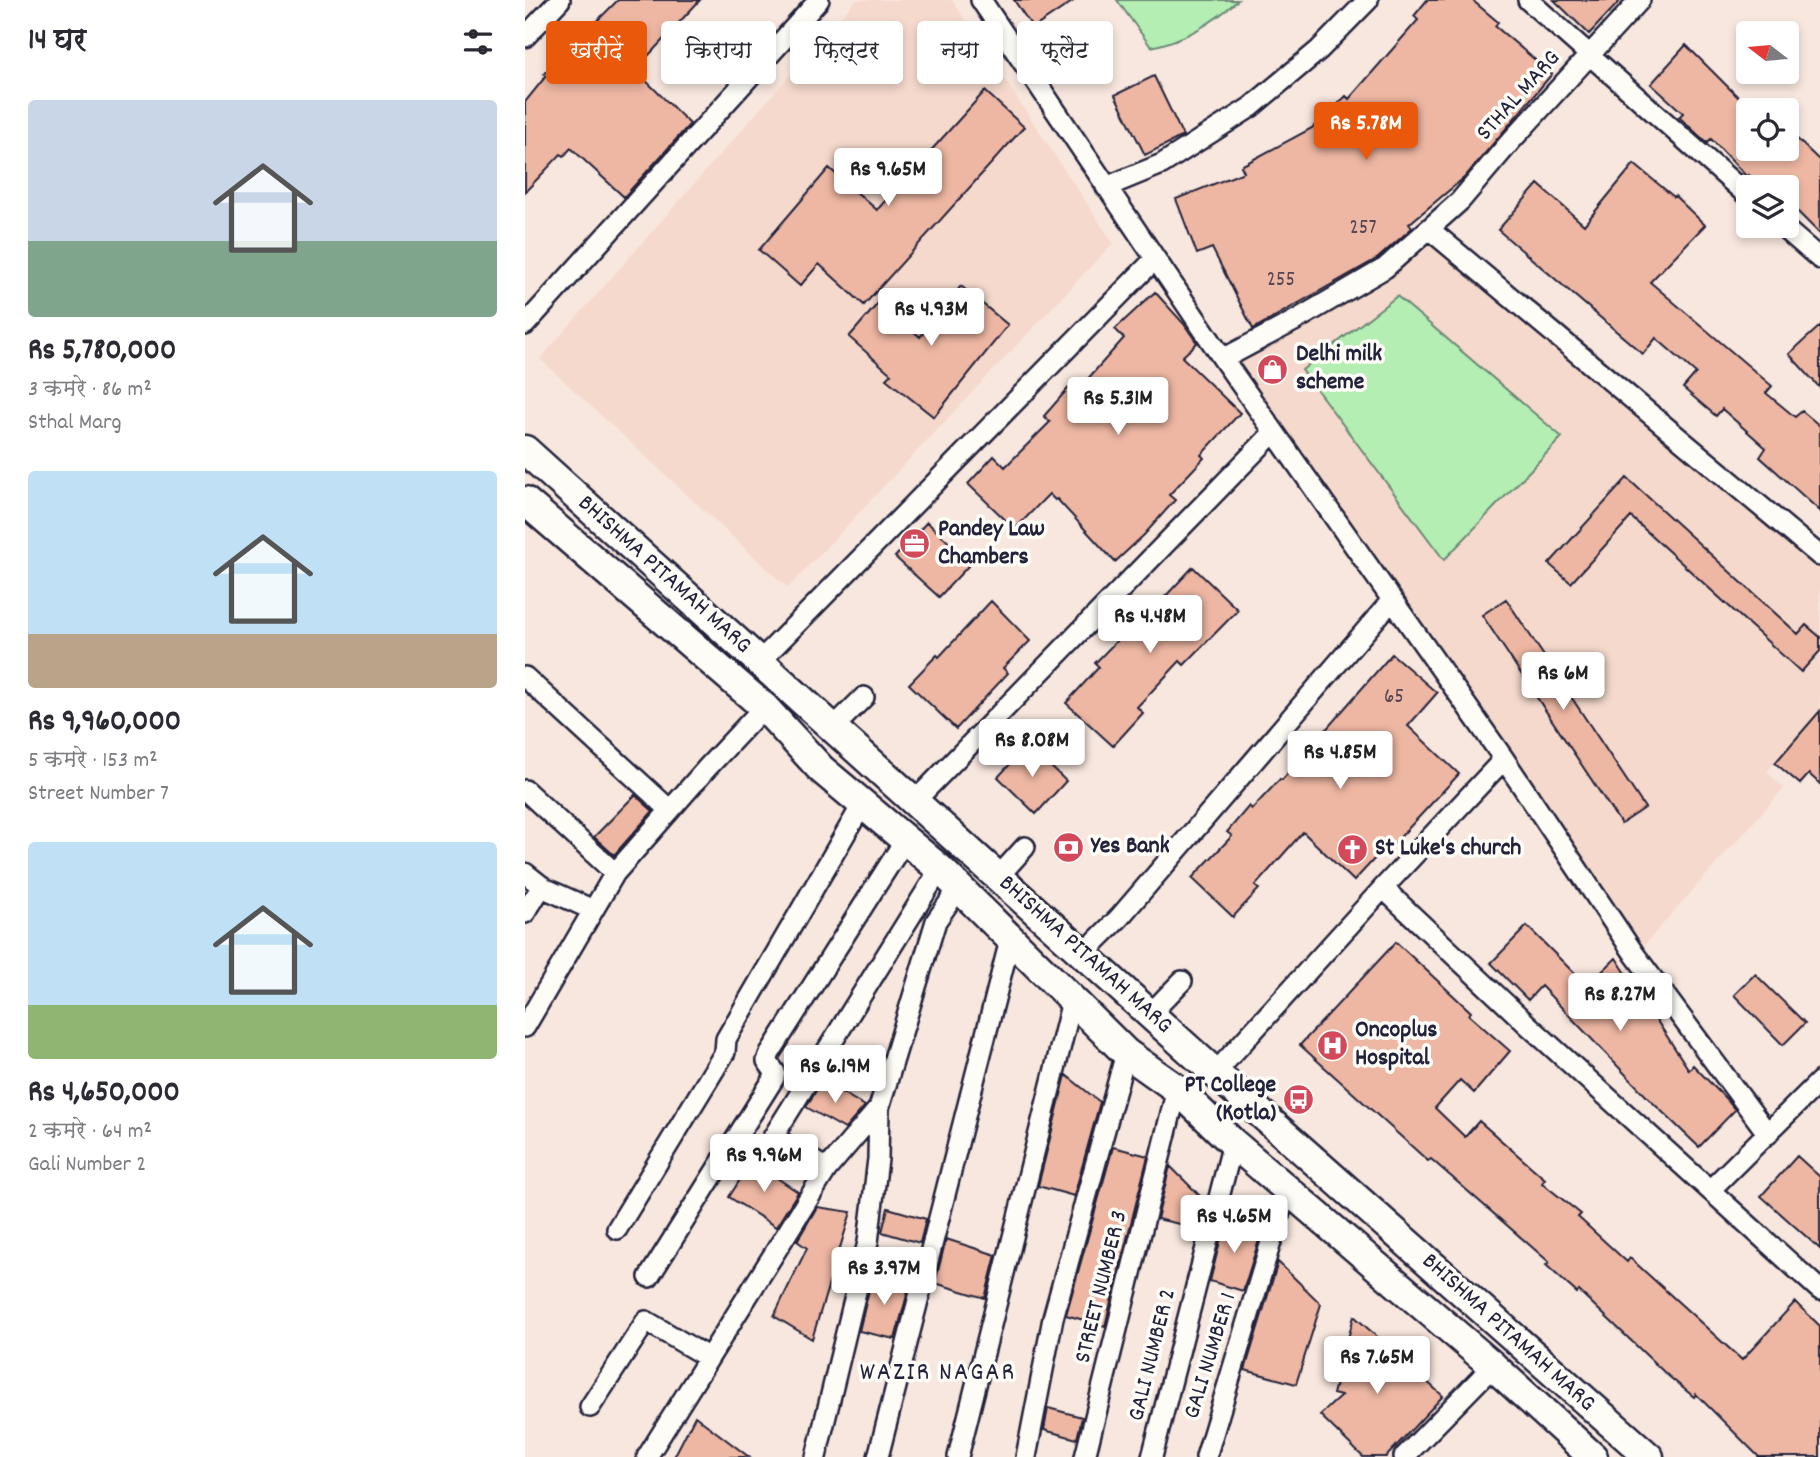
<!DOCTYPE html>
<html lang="hi">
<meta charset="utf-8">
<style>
:root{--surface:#fff;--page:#f7f7f7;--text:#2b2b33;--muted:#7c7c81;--accent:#ea580c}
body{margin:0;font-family:Dekko,"Playpen Sans Deva",sans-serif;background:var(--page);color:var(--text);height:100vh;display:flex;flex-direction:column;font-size:26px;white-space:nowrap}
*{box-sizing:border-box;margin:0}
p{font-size:23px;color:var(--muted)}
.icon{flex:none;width:38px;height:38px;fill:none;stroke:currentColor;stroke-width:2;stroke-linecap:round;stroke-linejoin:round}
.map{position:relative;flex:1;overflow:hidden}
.side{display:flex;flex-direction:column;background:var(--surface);width:525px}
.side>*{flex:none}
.hud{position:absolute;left:21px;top:21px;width:665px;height:63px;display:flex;gap:14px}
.needle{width:46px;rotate:286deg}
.buttons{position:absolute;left:1211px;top:21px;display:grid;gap:14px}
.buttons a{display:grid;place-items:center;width:63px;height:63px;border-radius:7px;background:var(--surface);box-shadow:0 4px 10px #0003;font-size:35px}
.price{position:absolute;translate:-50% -60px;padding:0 16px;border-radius:7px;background:#fff;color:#222;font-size:23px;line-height:46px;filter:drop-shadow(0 2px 4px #0008)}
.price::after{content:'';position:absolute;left:50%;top:42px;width:21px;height:16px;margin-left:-10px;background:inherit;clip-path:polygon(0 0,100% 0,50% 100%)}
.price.active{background:var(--accent);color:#fff}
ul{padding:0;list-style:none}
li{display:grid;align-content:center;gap:14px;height:371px;padding:0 28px}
li span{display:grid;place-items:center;height:217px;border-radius:7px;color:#555}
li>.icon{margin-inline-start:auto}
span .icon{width:126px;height:126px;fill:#fffc;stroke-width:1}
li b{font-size:30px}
h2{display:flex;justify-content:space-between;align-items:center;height:84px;padding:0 28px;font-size:30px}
.tag{padding:0 24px;border-radius:7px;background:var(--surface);box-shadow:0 4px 10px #0003;font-size:24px;line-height:63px}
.tag.active{background:var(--accent);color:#fff}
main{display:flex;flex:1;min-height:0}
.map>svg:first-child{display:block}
</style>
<main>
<section class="side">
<h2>14 घर<svg class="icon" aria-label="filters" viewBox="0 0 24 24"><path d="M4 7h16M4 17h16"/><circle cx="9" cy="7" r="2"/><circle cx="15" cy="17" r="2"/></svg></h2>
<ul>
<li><span style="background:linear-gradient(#c9d6e8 65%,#7fa58c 0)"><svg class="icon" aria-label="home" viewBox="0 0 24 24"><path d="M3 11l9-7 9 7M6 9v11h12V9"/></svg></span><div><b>Rs 5,780,000</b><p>3 कमरे · 86 m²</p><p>Sthal Marg</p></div></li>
<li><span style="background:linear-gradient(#bfe0f5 75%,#b9a48a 0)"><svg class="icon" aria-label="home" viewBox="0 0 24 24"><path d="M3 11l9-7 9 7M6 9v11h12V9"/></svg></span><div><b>Rs 9,960,000</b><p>5 कमरे · 153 m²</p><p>Street Number 7</p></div></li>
<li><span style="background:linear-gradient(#bfe0f5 75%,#8fb573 0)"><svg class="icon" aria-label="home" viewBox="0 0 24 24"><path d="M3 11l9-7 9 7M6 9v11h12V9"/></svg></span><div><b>Rs 4,650,000</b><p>2 कमरे · 64 m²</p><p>Gali Number 2</p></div></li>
</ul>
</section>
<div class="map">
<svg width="1295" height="1457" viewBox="0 0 1295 1457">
<rect width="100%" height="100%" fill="#f8e7de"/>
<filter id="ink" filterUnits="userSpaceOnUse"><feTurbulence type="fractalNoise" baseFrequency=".0143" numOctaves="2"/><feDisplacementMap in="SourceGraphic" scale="14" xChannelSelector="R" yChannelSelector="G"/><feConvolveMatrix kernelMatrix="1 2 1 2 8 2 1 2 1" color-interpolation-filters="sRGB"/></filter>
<g filter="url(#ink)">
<path fill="#f5d9cc" d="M331,0H427L588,243L263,588L15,359Z
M904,229L1295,557V710L1242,772L1259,788L1110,955L698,359L860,268Z"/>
<path fill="#b4eeb3" stroke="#6b8877" stroke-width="2" d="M592,0H713C687,24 660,40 626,47Z
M872,296L1037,437L919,560L777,370Z"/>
<path fill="#eeb7a3" stroke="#22223b" stroke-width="2" d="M93,0H175L110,70L165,124L99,197L46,148L39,156L36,154L0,192V102L21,76L19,74Z
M489,0H550L508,28Z
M902,0H947L973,22L970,26L1027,74L940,177L884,224L887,228L853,258L728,329L687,248L672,254L651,199L719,172L716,166L787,128L821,96L824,99L893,20L889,16Z
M1029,0H1096L1064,34Z
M1161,45L1223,107V149H1262V129L1295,161V234L1262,201V187H1237L1224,175L1223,178L1186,139L1182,143L1154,117L1158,113L1126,84Z
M629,76L658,136L620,155L590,95Z
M460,91L499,127L339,305L294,264L275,286L234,250L304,168L352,210Z
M1109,164L1149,197L1150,196L1180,225L1125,282L1247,386L1241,393L1270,417L1277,411L1295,426V511L1235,457L1241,448L1197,409L1191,416L1158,388L1171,373L1131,338L1118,354L973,230L1013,184L1059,225Z
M436,286L483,325L409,417L361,379L366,374L324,337L355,301L395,337Z
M630,292L659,324L672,343L657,357L715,413L676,455L679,458L644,495L650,500L619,535L590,562L532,499L530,500L524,494L490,529L443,484L469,456L480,467L525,422L519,416L547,384L553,390L599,338L590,329Z
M1295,326V388L1264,354Z
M1102,478L1273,634L1281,625L1295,637V651L1276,672L1106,517L1046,583L1024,564Z
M402,522L446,563L414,597L370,557Z
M668,567L713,610L659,665L655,661L612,707L618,713L588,746L541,703L574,667L570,663L603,629L607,632Z
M981,599L1120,808L1096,824L957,615Z
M466,601L505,641L478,668L483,673L431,729L384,684L412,655L414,657Z
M867,654L912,693L883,726L934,774L867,846L864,843L829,881L778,832L730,886L734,889L708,917L667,878L707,836L702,832L724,806L727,809L755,779L757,780Z
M1295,711V784L1284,774L1275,784L1250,763Z
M503,745L541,781L511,814L473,777Z
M110,795L128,811L89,855L69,837Z
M1002,926L1062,986L1091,958L1164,1070L1168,1065L1202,1100L1210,1110L1174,1147L1125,1100L1016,986L1003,1000L966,963Z
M871,942L946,1012L944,1015L985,1051L949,1093L935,1080L910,1108L940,1137L954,1121L1020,1179L1017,1183L1056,1214L1053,1217L1102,1262L1105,1258L1217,1360L1270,1302L1295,1326V1457H1234L1171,1394L1169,1397L1141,1374L1054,1291L1052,1293L1021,1265L1024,1262L906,1159L903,1161L775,1045Z
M1230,974L1280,1023L1258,1045L1209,995Z
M541,1075L575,1102L549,1196L513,1186Z
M297,1081L340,1106L320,1129L281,1107Z
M588,1147L623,1156L580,1326L541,1315Z
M1272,1156L1295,1177V1249L1236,1196Z
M227,1161L273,1192L251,1227L204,1197Z
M645,1166L680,1201L673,1228L632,1219Z
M292,1207L326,1212L287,1339L249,1316L282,1248L272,1241Z
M363,1208L401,1219L395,1243L357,1232Z
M703,1210L734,1240L718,1291L685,1281Z
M421,1239L471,1255L460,1298L410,1283Z
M753,1262L796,1304L771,1384L720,1370Z
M348,1274L385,1284L370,1339L334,1331Z
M829,1316L918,1396L861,1457H838L795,1415L816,1396L808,1394Z
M523,1408L557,1417L552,1439L519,1430Z
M170,1416L224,1457H149Z"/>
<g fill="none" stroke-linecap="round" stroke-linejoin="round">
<defs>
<path id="minor" d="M456,0L698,359L979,759L1110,955L1243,1134
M1003,0L1223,196
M0,37L35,0
M581,187L637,164L726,107L794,50L843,0
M1257,226L1295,259
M904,229L1295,556
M0,325L294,0
M698,359L771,320L860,268L935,201L985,142L1115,0
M235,661L630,259
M0,677L145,810
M308,728L339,697
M0,790L90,873
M390,801L749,432
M0,873L19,888L68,910
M473,877L500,847
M858,888L1003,1025L1295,1290
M0,913L17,886
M558,954L594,918L867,600
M625,1014L657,981
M0,1027L90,873L182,768L239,707
M690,1073L858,888L979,759
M302,1169L248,1137L415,869
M1185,1190L1295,1081
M92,1229L200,1052L201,1039L337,805
M124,1277L249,1078L250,1072L242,1061L245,1053L380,840
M65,1407L121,1321L184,1358
M122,1457L302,1169L354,1108
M291,1457L343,1242L353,1159L354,1108L411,921L434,888
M353,1457L485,940
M433,1457L547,1001
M501,1457L528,1318L601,1053
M560,1457L652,1089
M627,1457L708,1143
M681,1457L762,1189
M879,1457L968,1366"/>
<path id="secondary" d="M0,450L690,1073L1124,1457
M0,501L239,707L296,769L415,869L601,1053L652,1089L708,1143L968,1366L1068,1457"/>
</defs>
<use href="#minor" stroke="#22223b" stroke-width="24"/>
<use href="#secondary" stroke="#22223b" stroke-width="33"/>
<use href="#minor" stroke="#fdfcf7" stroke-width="19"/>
<use href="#secondary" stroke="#fdfcf7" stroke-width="28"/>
</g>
</g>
<defs>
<symbol id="shop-disc" viewBox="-11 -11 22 22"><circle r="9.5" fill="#d1495b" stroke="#fdfcf7"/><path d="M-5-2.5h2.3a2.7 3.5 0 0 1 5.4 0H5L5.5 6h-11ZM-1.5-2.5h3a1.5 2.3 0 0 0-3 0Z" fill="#fff"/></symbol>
<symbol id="office-disc" viewBox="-11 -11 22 22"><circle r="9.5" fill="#d1495b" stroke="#fdfcf7"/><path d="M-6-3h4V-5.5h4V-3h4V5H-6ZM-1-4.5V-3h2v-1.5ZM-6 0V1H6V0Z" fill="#fff"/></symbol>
<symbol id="bank-disc" viewBox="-11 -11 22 22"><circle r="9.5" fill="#d1495b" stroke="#fdfcf7"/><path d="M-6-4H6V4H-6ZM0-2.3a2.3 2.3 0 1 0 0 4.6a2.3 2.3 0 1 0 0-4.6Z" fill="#fff"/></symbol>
<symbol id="church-disc" viewBox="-11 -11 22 22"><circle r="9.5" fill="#d1495b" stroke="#fdfcf7"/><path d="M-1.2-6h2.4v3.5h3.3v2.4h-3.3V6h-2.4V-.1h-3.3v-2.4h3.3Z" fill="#fff"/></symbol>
<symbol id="hospital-disc" viewBox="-11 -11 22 22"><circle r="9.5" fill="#d1495b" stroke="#fdfcf7"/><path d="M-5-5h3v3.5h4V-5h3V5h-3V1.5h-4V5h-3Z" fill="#fff"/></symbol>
<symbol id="bus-disc" viewBox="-11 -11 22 22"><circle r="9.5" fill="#d1495b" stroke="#fdfcf7"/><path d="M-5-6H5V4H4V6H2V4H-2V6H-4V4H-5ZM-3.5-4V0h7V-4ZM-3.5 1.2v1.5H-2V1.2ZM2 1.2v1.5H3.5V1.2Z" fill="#fff"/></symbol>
</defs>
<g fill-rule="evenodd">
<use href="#shop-disc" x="730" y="352" width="35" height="35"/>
<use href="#office-disc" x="372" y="526" width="35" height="35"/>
<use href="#bank-disc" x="526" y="830" width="35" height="35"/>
<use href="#church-disc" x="810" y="832" width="35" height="35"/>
<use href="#hospital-disc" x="790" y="1028" width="35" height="35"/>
<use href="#bus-disc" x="756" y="1082" width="35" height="35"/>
</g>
<g text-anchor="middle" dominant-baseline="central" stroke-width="7" stroke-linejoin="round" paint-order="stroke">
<g font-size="21" fill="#554755">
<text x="838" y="229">257</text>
<text x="756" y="281">255</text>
<text x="869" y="698">65</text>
</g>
<g font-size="24" fill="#22223b" stroke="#fdfcf7">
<text transform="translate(994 96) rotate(-48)">STHAL MARG</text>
<text transform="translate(139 575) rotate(42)">BHISHMA PITAMAH MARG</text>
<text transform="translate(560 955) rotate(42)">BHISHMA PITAMAH MARG</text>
<text transform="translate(577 1287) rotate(-76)">STREET NUMBER 3</text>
<text transform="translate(983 1333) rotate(42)">BHISHMA PITAMAH MARG</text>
<text transform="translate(628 1355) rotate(-76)">GALI NUMBER 2</text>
<text transform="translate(686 1356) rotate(-73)">GALI NUMBER 1</text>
</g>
<g font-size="24" font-weight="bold" fill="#22223b" stroke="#fdfcf7" text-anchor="start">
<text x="771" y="355">Delhi milk<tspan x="771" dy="28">scheme</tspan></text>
<text x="413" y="530">Pandey Law<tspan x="413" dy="28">Chambers</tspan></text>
<text x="566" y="847">Yes Bank</text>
<text x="850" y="849">St Luke's church</text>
<text x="830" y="1031">Oncoplus<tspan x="830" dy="28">Hospital</tspan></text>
<text x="751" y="1086" text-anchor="end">PT College<tspan x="751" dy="28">(Kotla)</tspan></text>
</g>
<g font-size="26" letter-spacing="2" fill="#22223b" stroke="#fdfcf7">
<text x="413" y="1373">WAZIR NAGAR</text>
</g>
</g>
</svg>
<div class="buttons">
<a><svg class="needle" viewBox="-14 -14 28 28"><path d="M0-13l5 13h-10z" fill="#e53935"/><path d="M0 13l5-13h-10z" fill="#7c7c81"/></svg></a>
<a><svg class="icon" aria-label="locate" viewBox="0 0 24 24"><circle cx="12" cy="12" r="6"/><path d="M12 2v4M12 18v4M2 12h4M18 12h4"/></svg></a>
<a><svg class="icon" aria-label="layers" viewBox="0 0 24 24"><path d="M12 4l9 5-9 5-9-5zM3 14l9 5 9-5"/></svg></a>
</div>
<b class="price active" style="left:841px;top:162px">Rs 5.78M</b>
<b class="price" style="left:363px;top:208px">Rs 9.65M</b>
<b class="price" style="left:406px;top:348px">Rs 4.93M</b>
<b class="price" style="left:593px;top:437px">Rs 5.31M</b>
<b class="price" style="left:625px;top:655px">Rs 4.48M</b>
<b class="price" style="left:1038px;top:712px">Rs 6M</b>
<b class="price" style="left:507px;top:779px">Rs 8.08M</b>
<b class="price" style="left:815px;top:791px">Rs 4.85M</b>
<b class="price" style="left:1095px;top:1033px">Rs 8.27M</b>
<b class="price" style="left:310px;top:1105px">Rs 6.19M</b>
<b class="price" style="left:239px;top:1194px">Rs 9.96M</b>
<b class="price" style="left:709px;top:1255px">Rs 4.65M</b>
<b class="price" style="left:359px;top:1307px">Rs 3.97M</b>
<b class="price" style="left:852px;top:1396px">Rs 7.65M</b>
<div class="hud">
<a class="tag active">खरीदें</a>
<a class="tag">किराया</a>
<a class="tag">फ़िल्टर</a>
<a class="tag">नया</a>
<a class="tag">फ़्लैट</a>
</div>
</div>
</main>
